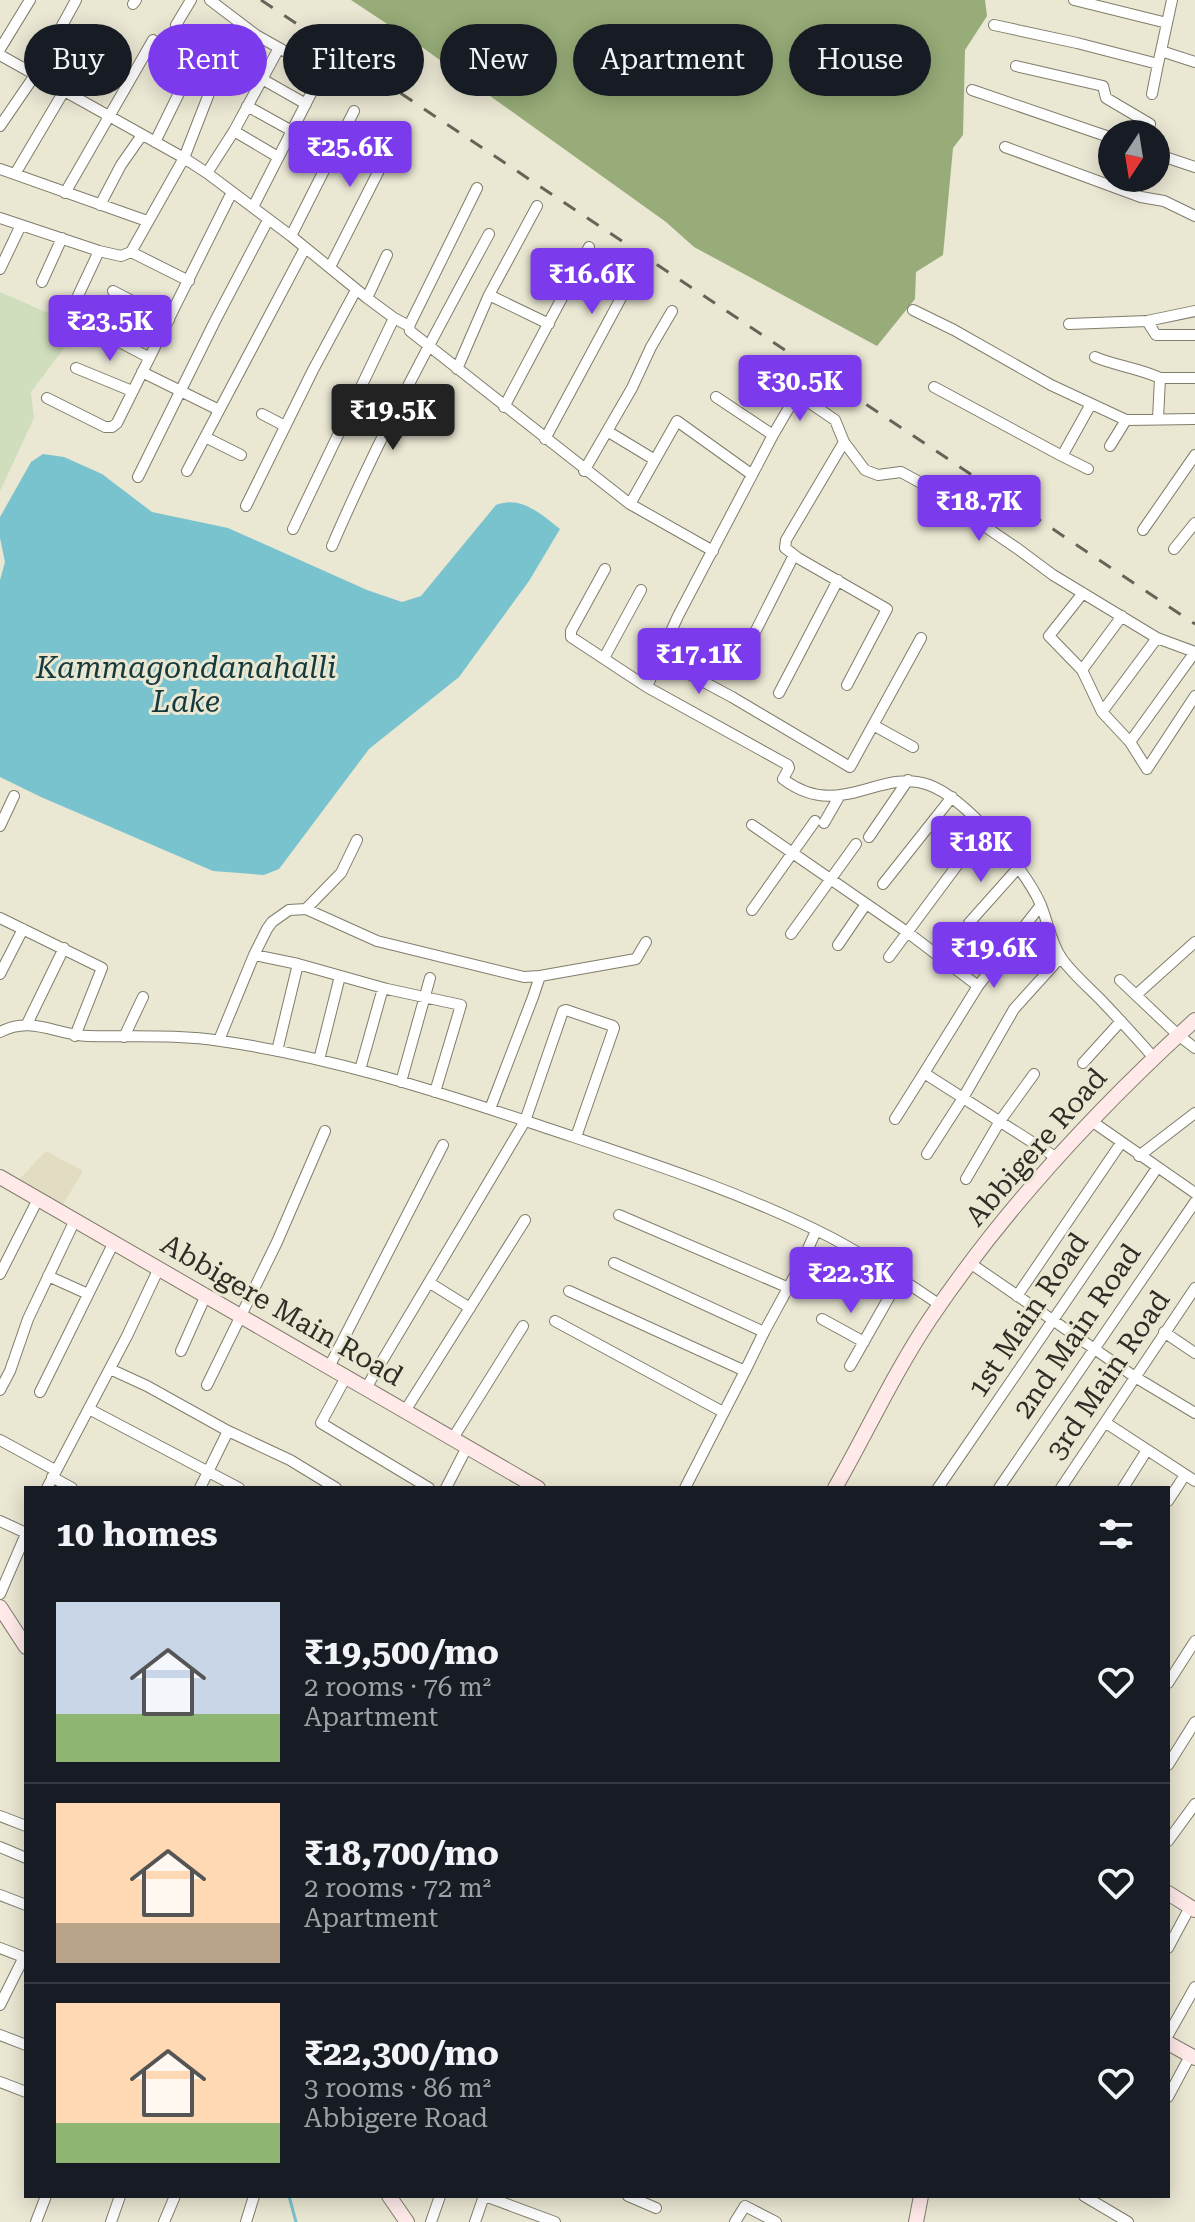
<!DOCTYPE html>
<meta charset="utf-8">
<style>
:root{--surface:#171b24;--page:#242831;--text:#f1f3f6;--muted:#9ea1a6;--line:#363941;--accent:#7c3aed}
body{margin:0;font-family:"Roboto Serif",serif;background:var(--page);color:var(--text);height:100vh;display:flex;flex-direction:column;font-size:30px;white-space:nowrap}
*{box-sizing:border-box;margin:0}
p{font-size:26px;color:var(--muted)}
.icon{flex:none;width:44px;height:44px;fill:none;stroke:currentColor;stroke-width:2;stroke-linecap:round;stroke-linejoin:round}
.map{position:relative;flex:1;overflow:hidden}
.panel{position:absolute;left:24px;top:1486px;width:1146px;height:712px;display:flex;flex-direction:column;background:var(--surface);border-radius:0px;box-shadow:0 4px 20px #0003}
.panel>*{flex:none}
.guide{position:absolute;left:24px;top:24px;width:1148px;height:72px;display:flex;gap:16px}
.needle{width:52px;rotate:192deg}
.tools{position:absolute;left:1098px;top:120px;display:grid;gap:16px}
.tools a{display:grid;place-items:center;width:72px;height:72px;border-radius:50%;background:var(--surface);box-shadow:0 4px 20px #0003;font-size:40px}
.price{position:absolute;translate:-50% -68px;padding:0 18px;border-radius:8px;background:var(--accent);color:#fff;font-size:26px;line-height:52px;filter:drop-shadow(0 2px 4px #0008)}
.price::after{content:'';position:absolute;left:50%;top:48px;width:24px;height:18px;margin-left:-12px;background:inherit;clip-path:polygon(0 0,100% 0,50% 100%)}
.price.on{background:#222;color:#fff}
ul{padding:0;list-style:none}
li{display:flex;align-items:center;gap:24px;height:200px;padding:0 32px}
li+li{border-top:2px solid var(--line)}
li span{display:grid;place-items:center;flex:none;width:224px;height:160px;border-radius:0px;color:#555}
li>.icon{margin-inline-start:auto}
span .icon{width:96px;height:96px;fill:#fffc;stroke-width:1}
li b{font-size:34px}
h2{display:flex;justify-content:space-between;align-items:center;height:96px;padding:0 32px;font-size:34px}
.pill{padding:0 28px;border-radius:36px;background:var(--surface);box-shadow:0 4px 20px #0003;font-size:28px;line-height:72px}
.pill.on{background:var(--accent);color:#fff}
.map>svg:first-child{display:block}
</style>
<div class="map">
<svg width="1195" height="2222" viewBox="0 0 1195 2222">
<rect width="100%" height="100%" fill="#eae7d3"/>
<path fill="#e1dcc2" d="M46,1151L83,1171L59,1211L14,1185Z"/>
<path fill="#d0debd" d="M0,292L80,327L31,392L34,418L0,491Z"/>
<path fill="#97ac78" d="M351,0H985L987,16L965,50L963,135L953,148L943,255L916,272L915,299L877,346L694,247L666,222L419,45Z"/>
<path fill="#78c3cd" d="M43,454L64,457L102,474L152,512L228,528L367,590L402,602L421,596L496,505C521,495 541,514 560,529L529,581L459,677L369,749L279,869L264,875L213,871L41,797L0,777V580L5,562L0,538V517L31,462Z"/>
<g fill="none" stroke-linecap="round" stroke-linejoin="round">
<path stroke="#78c3cd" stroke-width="3" d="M289,2196L296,2222"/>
<defs>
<path id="street" d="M210,0L256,35L322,72L253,207
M1074,0L1167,23
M133,4L136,0
M176,25L191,0
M994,25L1077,43L1158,64L1161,51L1195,62
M0,49L30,0
M1161,51L1172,0
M0,55L184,158L207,173L291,236L367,298L394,318L409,326L410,331L630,504L713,551
M1016,66L1103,86L1106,98L1150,124L1147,134
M262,79L306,104
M972,90L1112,138
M1152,94L1158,64
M247,106L292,131
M0,126L35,75L76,0
M234,131L278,157
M155,142L206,38
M1005,147L1141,197L1164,201L1195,216
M1156,154L1195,167
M0,169L147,221
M207,173L234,131L279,48
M15,174L64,91L106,34
M65,193L153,40
M100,205L121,165L142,135
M0,218L99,251L121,256L131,252L184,158L217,73
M291,236L354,111
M99,251L69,315L148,357
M131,252L189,281
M330,267L401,127
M0,269L21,225
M42,282L62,238
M113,291L169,320
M489,295L549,324
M367,298L387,255
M913,310L954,330L1051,385L1126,420L1195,419
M1147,321L1156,335H1195
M1069,324L1147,321L1195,311
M409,326L477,188
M1095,357C1116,366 1139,368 1160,378L1158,419
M76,368L132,391
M457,369L489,295L537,206
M142,372L219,410
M1160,378H1195
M934,387L1062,456L1091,404
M716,397L773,435L678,616L659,658L732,697L850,767L921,638
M47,398L105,427H112L117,423L232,192
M504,407L589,247
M262,414L285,426
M607,431L655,460
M773,435L797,394L835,420L844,442L865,470L878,475L901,472L923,484L1018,549L1053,575L1157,638L1195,652
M205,437L241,455
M545,439L628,285
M844,442L786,540L785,548L798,558L887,609L847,685
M1110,446L1126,420
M1062,456L1088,469
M187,471L305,248
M584,471L632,388L651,347L672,311
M138,477L215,321L268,220
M630,504L677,421L751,474
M246,506L313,370L356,290
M293,529L394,318
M1143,530L1195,455
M332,546C378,439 433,337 489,234
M1174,549L1195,523
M605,569L571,631V637L647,687L788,765L789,768L783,779C840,822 879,767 929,785C965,798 1024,867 1040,903C1048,921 1050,942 1062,959C1073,974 1087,986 1100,999C1118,1018 1136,1037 1153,1057
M1083,593L1049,636L1082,670L1102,712L1130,742L1147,769L1195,696
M604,658L641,590
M738,666L794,555
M1082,670L1122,616
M647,687L659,658
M779,693L838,580
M1102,712L1157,638
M873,725L913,747
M1130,742L1195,652
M824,823L840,795
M752,825L907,932L978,986L924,1073
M0,826L14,796
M869,837L908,780
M883,884L952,797
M306,909L341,873L357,840
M752,910L815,821
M0,918L102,968L75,1036
M969,923L1018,868
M791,934L856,844
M838,945L866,904
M254,955L298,964L387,989L461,1005L435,1092
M889,957L984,829
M0,974L23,929
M1120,980L1178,1035L1195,1048
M978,986L1041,905
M1136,995L1195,942
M27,1024L64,948
M0,1032C32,1015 55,1035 88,1036C132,1037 178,1034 221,1041C325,1056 427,1088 526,1121C629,1156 734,1188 832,1238C869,1258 905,1281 940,1305
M124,1037L143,997
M219,1040L254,955L267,929L272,922L289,910L306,909L377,941L524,977L540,976
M277,1051L298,964
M319,1060L340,976
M1083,1063L1121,1021
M360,1070L383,988
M401,1082L430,978
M490,1109L533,997L540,976L636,959L646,942
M895,1119L924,1073L1057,1158
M1090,1120L1195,1193
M927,1154L963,1098L1014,1009L1061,957
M1139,1156L1195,1113
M966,1179L1000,1121L1034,1074
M619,1215L789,1288
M970,1263L1135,1377L1195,1413
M0,1274L38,1199
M48,1276L88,1294
M430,1283L470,1308
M569,1291L745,1371L764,1332L614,1263
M1017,1296L1121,1143
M822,1319L864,1342
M555,1321L723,1412
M764,1332L800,1266L816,1231
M1164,1332L1195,1353
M181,1351L206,1295
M850,1366L900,1278
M329,1367L443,1145
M110,1369L147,1386L228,1431L290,1460L336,1488
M346,1377L321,1423L429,1488
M207,1385L277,1242L325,1131
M366,1388L525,1121L563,1011L566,1010L613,1026L614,1028L576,1137
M0,1390L10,1371L28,1319L75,1220
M40,1392L114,1242
M89,1409L239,1488
M405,1411L525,1220
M1106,1423L1195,1481
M453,1438L523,1326
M0,1440L55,1470
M52,1477L72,1488
M47,1488L127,1336L159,1268
M200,1488L228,1431
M446,1488L467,1447
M685,1488L745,1371
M938,1488L1157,1168
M999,1488L1195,1202
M1061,1488L1195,1288
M1123,1488L1147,1450
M1168,1501L1185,1475
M0,1521L26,1533
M0,1594L26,1534
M1168,1683L1195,1641
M1168,1765L1195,1722
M0,1816L26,1826
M1168,1841L1195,1804
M0,1847L26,1858
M0,1895L26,1905
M0,1948L26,1958
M1168,1948L1190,1907
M0,2005L24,1957
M0,2035L26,2045
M1168,2035L1195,1987
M0,2082L26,2092
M1168,2097L1190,2056
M485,2196L555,2222
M628,2196L656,2208
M1084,2196L1128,2222
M36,2222L46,2196
M111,2222L120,2196
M164,2222L175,2196
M246,2222L254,2196
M431,2222L440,2196
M475,2222L484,2196
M735,2222L745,2206L776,2222"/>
<path id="secondary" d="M0,1177L538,1488
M835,1488C867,1432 894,1373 930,1319C1005,1208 1097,1109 1195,1020
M0,1607L26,1647
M1168,1893L1195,1910
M1168,2043L1195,2058
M389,2196L407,2222
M916,2222L921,2196"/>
</defs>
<use href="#street" stroke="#807d6b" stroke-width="12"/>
<use href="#secondary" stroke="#807d6b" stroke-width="16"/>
<use href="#street" stroke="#fff" stroke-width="10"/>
<use href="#secondary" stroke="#ffe9e9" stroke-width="14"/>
<path stroke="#656458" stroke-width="3" stroke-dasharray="14 14" stroke-linecap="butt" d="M261,0L1195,624"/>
</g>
<g text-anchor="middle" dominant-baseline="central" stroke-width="6" stroke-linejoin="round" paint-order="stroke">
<g font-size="28" fill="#2f2e26" stroke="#eae7d3">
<text transform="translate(1036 1147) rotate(-49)">Abbigere Road</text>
<text transform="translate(282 1310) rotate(30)">Abbigere Main Road</text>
<text transform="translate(1028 1315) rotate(-56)">1st Main Road</text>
<text transform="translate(1077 1331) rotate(-56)">2nd Main Road</text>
<text transform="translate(1108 1375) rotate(-56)">3rd Main Road</text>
</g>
<g font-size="30" font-style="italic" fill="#153a3e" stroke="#eae7d3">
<text x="186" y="667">Kammagondanahalli<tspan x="186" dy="34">Lake</tspan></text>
</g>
</g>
</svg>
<div class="tools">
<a><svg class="needle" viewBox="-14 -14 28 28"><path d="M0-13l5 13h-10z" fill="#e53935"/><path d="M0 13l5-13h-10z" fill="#9ea1a6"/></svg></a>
</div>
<b class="price" style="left:350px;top:189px">₹25.6K</b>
<b class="price" style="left:592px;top:316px">₹16.6K</b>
<b class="price" style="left:110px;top:363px">₹23.5K</b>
<b class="price" style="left:800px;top:423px">₹30.5K</b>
<b class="price on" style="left:393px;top:452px">₹19.5K</b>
<b class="price" style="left:979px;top:543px">₹18.7K</b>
<b class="price" style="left:699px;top:696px">₹17.1K</b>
<b class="price" style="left:981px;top:884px">₹18K</b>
<b class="price" style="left:994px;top:990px">₹19.6K</b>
<b class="price" style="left:851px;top:1315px">₹22.3K</b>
<div class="guide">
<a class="pill">Buy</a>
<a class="pill on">Rent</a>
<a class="pill">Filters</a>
<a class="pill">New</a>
<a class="pill">Apartment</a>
<a class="pill">House</a>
</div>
<section class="panel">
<h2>10 homes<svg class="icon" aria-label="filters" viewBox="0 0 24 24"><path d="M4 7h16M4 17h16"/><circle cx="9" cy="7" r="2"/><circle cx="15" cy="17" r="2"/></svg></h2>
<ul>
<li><span style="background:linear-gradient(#c9d6e8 70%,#8fb573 0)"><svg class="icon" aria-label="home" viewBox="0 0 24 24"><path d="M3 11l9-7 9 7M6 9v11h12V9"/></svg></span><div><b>₹19,500/mo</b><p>2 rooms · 76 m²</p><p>Apartment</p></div><svg class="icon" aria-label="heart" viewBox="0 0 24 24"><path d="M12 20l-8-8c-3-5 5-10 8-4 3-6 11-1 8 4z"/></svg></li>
<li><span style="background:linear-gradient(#ffd9b3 75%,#b9a48a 0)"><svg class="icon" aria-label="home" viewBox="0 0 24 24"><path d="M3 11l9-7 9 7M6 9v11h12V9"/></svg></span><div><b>₹18,700/mo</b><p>2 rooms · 72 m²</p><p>Apartment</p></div><svg class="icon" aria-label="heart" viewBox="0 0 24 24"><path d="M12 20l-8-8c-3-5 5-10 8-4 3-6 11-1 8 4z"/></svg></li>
<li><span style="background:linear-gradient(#ffd9b3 75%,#8fb573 0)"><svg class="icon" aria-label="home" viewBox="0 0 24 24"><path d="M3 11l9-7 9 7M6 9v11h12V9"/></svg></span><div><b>₹22,300/mo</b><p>3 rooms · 86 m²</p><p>Abbigere Road</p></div><svg class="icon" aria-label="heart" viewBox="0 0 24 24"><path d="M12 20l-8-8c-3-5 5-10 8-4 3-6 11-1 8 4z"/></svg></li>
</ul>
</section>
</div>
